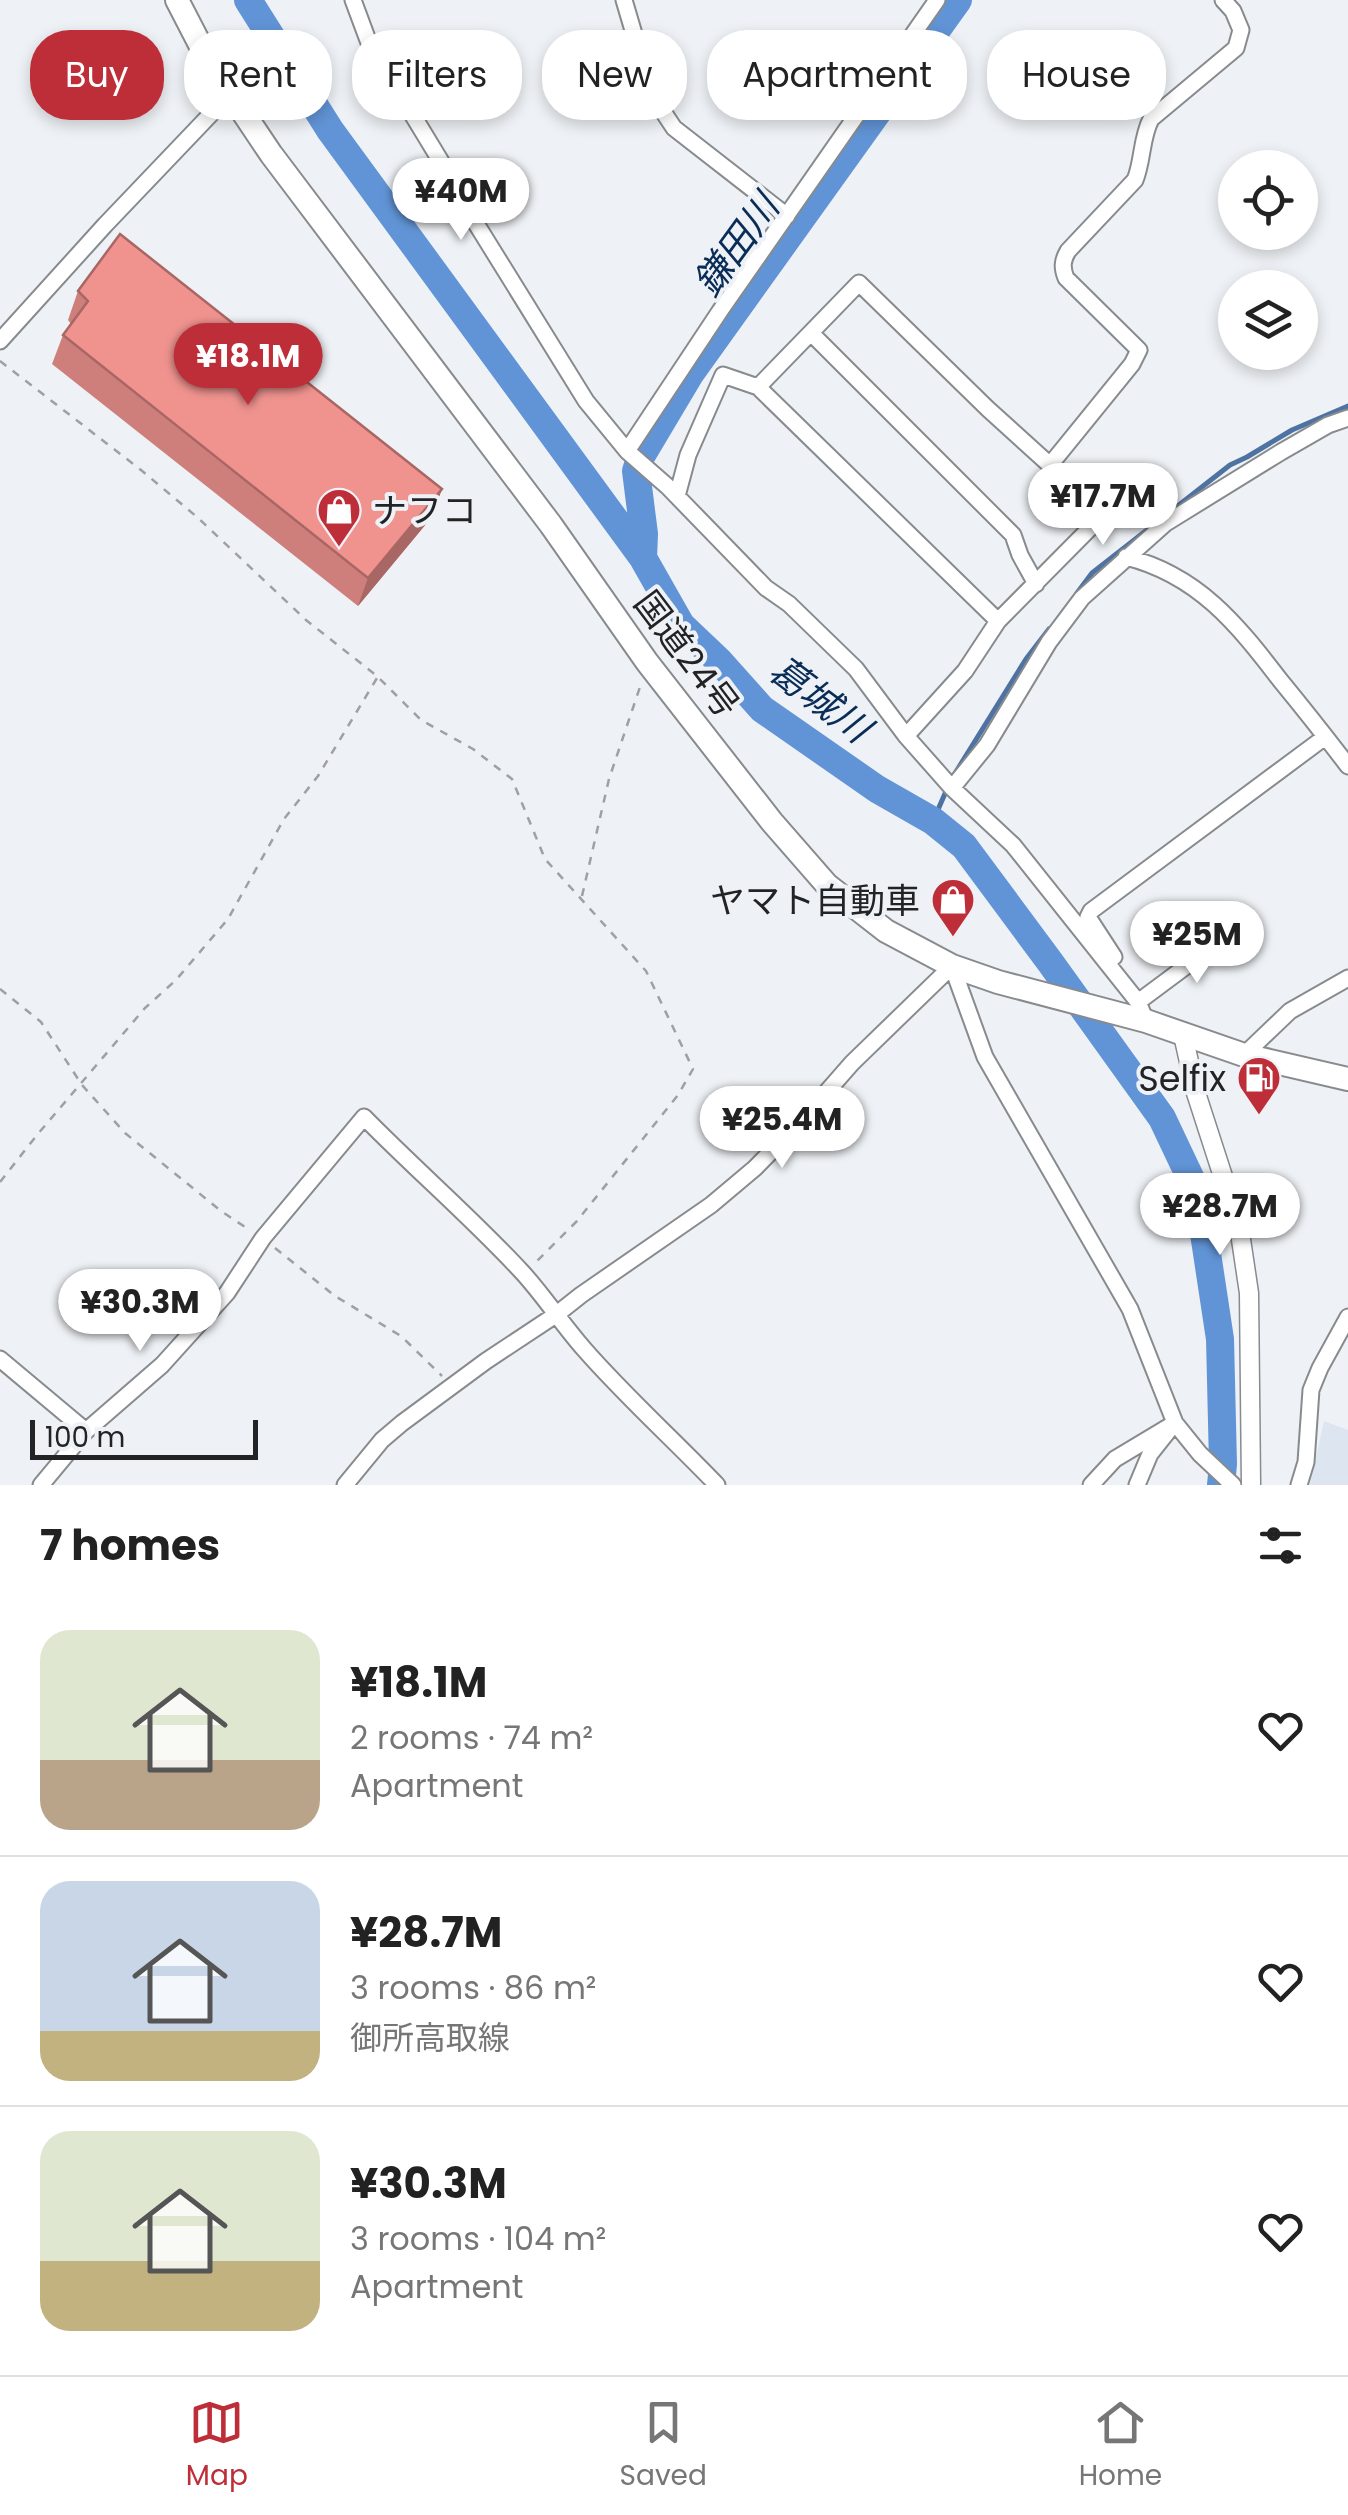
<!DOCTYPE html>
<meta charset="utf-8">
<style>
:root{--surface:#fff;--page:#f6f6f6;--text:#222;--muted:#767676;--line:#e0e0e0;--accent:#be2e38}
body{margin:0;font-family:Poppins,"Noto Sans JP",sans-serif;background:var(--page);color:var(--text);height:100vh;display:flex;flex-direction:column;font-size:38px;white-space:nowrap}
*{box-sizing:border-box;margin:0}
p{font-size:32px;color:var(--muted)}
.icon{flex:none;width:55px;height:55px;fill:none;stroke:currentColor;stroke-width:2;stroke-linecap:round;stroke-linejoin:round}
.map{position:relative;height:1485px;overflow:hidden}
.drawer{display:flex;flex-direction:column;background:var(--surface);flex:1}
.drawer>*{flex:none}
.top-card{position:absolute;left:30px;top:30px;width:1290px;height:90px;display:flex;gap:20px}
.buttons{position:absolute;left:1218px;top:150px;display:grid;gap:20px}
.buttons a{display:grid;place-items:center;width:100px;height:100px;border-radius:50%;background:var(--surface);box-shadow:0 5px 15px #0003;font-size:50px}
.scale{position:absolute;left:30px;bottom:25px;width:228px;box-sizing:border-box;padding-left:10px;border:5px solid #222325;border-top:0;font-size:28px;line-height:35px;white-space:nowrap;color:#222325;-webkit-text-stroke:8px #eef1f5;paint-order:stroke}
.price{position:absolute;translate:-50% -85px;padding:0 22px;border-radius:35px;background:#fff;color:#222;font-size:32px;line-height:65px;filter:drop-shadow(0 2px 5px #0008)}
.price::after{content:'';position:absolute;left:50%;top:60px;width:30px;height:22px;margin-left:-15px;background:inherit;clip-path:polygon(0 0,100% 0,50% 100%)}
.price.current{background:var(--accent);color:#fff}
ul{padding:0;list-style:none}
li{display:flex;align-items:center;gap:30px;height:250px;padding:0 40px}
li+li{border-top:2px solid var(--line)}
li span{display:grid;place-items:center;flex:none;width:280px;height:200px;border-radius:30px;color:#555}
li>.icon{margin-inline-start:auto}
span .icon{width:120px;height:120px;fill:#fffc;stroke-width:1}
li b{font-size:42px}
h2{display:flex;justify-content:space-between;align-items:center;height:120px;padding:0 40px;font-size:42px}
.pill{padding:0 35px;border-radius:40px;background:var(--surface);box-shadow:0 5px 15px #0003;font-size:35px;line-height:90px}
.pill.current{background:var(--accent);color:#fff}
.tab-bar{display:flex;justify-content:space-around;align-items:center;height:140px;border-top:2px solid var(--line);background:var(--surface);font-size:28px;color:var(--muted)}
.tab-bar a{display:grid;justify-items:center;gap:5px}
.tab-bar .current{color:var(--accent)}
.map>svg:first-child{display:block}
</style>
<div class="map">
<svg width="1348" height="1485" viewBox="0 0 1348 1485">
<rect width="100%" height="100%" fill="#eef1f5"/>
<path fill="#dde5f0" d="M1324,1421L1348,1430V1485H1310Z"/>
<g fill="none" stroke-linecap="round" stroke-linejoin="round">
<path stroke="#4e72a1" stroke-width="5" d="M1077,593L1092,573L1230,465L1247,457L1292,430L1348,406
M954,775L1026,659L1049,629
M933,821L947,789"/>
<path stroke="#6194d6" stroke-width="28" d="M248,0L330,130L643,558L681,625L720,662L762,709L877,789L933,821L964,846L1050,962L1162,1118L1198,1194L1220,1339L1223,1464L1221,1485
M643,558L644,534L636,471L640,458L690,374L958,0"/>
<defs>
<path id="minor" d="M353,0L369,43L440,160L472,217L586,401L627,451L667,486L766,588L789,604L856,669L906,736L952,788L1013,845L1138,1002L1146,1021
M624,0L642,61L646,86L674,128L787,216
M811,333L1013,535L1020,555L1036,584
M0,341L105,225L231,93
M758,387L859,283L988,409L1104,514L998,621
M627,451L720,311L937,0
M1050,465L1132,364L1139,350L1066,278C1062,268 1062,261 1068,251L1135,180C1143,161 1141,138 1151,119L1236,48L1241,30L1233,11L1223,0
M677,496L688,455L723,375L758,387L998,621L965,671L906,736
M1126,557C1198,575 1237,624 1280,680C1303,708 1326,737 1348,766
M952,788L987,745L1049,642L1082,598L1166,523L1281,452L1328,425L1348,418
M1114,957L1088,917L1091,911L1325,737
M1138,1002L1228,935
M1244,1055L1290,1011L1348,978
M0,1359L86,1431
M41,1485L86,1431L162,1365L227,1293L263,1238L364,1117C416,1170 472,1218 522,1272C544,1296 562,1324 584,1349C626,1397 673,1439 717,1485
M345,1485L382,1440L402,1423L486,1361L557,1314L581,1295L711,1205L755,1168L803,1119L852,1063L952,966L985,1057L1130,1309L1175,1423L1200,1454L1233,1485
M1091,1485L1115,1459L1175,1423
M1137,1485L1150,1454L1169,1430
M1299,1485L1306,1462L1311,1390L1320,1368L1348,1317"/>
<path id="major" d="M1183,1035L1196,1093L1239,1226L1249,1293L1251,1485"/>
<path id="highway" d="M177,0L208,60L271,154L551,525L647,662L772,822L827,885L886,931L952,966L998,982L1146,1021L1244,1055L1348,1079"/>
</defs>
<use href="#minor" stroke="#888b8e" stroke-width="19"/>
<use href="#major" stroke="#888b8e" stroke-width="21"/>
<use href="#highway" stroke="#888b8e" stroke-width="26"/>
<path stroke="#9ea0a3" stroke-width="2.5" stroke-dasharray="8 8" stroke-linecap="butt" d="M0,361L141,470L197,517L306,620L377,676L421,720L473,749L512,779L545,859L646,971L693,1069L678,1095L577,1221L536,1262
M582,896L609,779L640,687
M0,989L41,1022L82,1085L125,1133L221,1211L248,1229
M0,1182L37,1135L145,1008L176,980L228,919L284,819L318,776L377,678
M275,1248L335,1296L401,1336L442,1376"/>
<use href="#minor" stroke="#fff" stroke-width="15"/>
<use href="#major" stroke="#fff" stroke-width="18"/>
<use href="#highway" stroke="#fff" stroke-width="22"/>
</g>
<path fill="#ce7e7b" d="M78,291L442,489L431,518L358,606L52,364L63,335L71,324L68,320Z"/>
<path fill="#a86764" d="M442,489L431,518L358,606L368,578Z"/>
<path fill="#f0938f" stroke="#a86764" stroke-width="2.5" d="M120,234L442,489L368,578L63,335L88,301L78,291Z"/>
<defs>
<symbol id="shop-pin" viewBox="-11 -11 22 30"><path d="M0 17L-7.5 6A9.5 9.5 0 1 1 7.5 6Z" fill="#be2e38" stroke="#eef1f5"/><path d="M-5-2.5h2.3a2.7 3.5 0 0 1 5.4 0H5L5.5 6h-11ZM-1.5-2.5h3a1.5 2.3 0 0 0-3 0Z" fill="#fff"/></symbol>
<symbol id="fuel-pin" viewBox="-11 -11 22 30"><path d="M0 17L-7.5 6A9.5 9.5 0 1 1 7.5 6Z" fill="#be2e38" stroke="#eef1f5"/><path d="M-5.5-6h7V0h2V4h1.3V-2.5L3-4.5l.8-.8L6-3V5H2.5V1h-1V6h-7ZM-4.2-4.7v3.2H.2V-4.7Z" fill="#fff"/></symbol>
</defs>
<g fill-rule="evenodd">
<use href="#shop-pin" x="314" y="485" width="50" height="68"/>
<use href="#shop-pin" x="928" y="875" width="50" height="68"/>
<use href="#fuel-pin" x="1234" y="1053" width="50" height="68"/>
</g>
<g text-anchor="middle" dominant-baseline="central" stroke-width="8" stroke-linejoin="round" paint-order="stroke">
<g font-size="35" fill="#222325" stroke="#eef1f5" text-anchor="end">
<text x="372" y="510" text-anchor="start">ナフコ</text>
<text x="920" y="900">ヤマト自動車</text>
<text x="1226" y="1078">Selfix</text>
</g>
<g font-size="35" fill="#222325" stroke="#eef1f5">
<text transform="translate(687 654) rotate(53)">国道24号</text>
</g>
<g font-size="38" font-style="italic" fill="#092d57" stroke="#eef1f5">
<text transform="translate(736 245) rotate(-54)">鎌田川</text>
<text transform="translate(820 699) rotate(37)">葛城川</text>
</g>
</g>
</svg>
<div class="buttons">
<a><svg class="icon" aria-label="locate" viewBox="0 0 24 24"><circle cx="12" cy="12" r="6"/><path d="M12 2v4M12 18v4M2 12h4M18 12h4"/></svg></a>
<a><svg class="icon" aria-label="layers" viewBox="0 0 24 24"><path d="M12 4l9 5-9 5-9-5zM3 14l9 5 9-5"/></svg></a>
</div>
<div class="scale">100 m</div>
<b class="price" style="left:461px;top:243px">¥40M</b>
<b class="price current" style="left:248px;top:408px">¥18.1M</b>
<b class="price" style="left:1103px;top:548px">¥17.7M</b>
<b class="price" style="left:1197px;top:986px">¥25M</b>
<b class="price" style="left:782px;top:1171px">¥25.4M</b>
<b class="price" style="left:1220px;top:1258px">¥28.7M</b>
<b class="price" style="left:140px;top:1354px">¥30.3M</b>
<div class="top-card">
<a class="pill current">Buy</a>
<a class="pill">Rent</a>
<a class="pill">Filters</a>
<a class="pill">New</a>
<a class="pill">Apartment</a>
<a class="pill">House</a>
</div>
</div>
<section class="drawer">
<h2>7 homes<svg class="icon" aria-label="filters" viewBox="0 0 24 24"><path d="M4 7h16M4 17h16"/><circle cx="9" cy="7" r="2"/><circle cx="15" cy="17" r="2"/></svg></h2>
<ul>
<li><span style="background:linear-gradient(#dfe7d0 65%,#b9a48a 0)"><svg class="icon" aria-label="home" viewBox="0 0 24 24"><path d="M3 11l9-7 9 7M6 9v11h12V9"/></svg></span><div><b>¥18.1M</b><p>2 rooms · 74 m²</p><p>Apartment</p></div><svg class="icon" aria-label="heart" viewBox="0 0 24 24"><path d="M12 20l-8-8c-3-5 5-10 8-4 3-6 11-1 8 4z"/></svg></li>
<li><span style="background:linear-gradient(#c9d6e8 75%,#c2b280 0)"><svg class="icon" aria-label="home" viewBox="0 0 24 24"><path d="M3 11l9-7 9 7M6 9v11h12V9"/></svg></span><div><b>¥28.7M</b><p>3 rooms · 86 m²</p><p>御所高取線</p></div><svg class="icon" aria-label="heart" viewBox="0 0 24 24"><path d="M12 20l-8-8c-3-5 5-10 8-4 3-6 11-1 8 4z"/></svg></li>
<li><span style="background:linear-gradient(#dfe7d0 65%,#c2b280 0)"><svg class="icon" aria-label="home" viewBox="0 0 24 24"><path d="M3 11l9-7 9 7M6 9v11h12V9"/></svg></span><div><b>¥30.3M</b><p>3 rooms · 104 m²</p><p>Apartment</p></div><svg class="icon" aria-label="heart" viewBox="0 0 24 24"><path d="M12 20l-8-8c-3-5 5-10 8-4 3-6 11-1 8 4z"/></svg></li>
</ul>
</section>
<nav class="tab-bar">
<a class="current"><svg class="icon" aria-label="map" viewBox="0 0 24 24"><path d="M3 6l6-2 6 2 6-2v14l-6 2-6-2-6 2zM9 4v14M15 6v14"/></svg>Map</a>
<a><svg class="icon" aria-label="saved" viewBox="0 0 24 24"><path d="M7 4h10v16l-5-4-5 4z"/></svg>Saved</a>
<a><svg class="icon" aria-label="home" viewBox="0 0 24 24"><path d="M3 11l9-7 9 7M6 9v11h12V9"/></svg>Home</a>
</nav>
